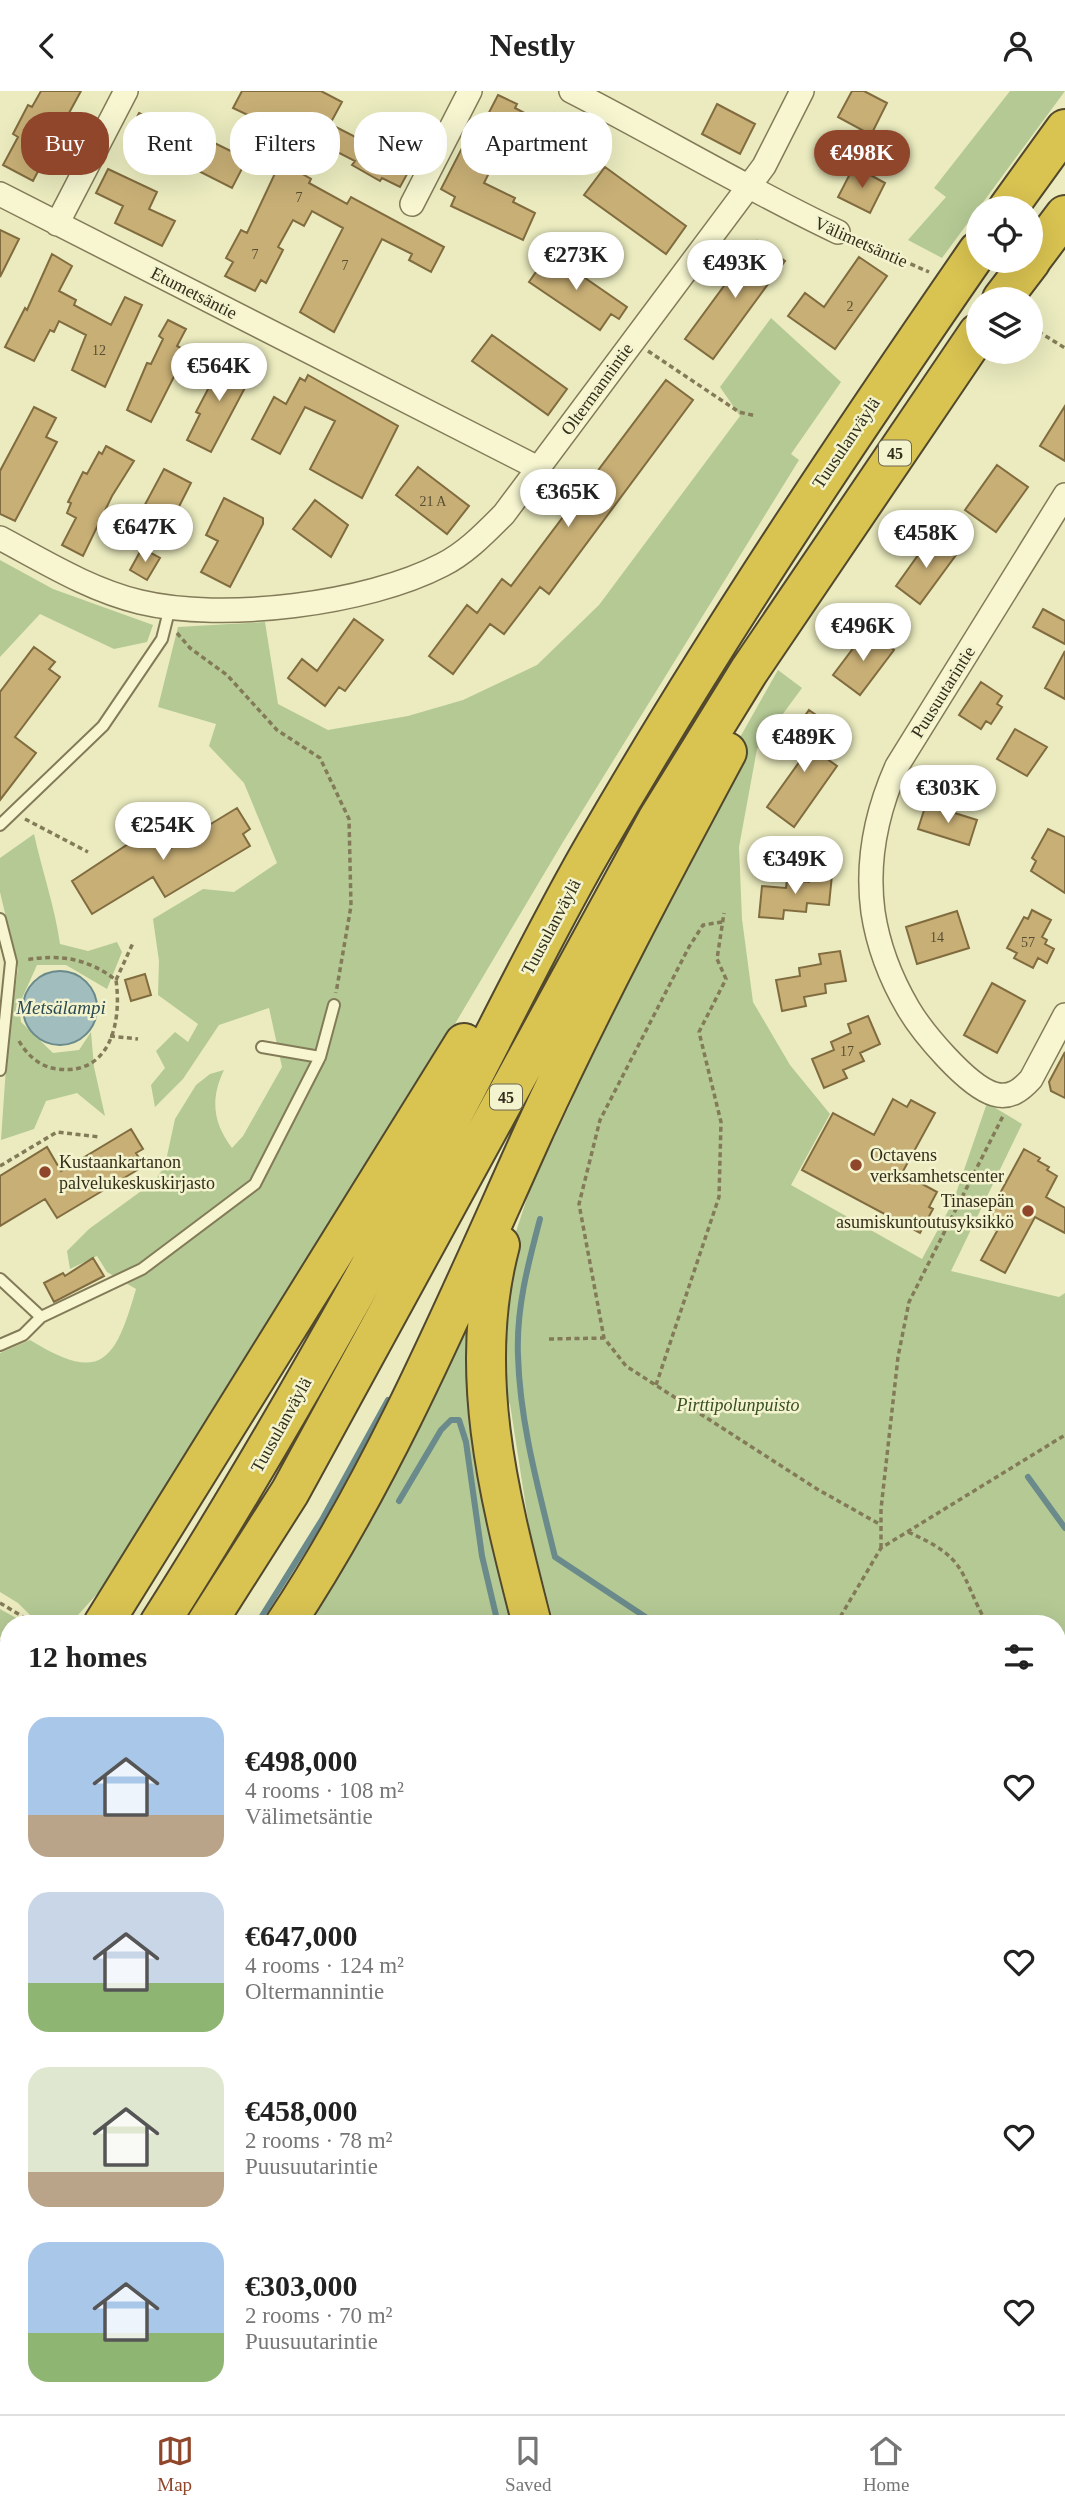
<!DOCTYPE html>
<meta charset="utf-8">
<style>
:root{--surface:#fff;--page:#f2f2f2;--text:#222;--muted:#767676;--line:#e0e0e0;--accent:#90462b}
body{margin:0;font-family:"Times New Roman",serif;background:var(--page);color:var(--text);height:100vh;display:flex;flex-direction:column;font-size:26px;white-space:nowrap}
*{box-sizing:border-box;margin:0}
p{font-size:23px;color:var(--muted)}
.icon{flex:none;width:38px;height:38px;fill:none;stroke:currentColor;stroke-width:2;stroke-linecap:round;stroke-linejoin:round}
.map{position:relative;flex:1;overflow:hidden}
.drawer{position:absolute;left:0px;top:1524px;width:1066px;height:800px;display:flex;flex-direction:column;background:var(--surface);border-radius:28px 28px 0 0;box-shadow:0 7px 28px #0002}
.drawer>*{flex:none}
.top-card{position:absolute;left:21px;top:21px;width:700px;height:63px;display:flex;gap:14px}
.controls{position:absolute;left:966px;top:105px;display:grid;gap:14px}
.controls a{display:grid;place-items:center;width:77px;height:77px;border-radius:50%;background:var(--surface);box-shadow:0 7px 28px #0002;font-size:35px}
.price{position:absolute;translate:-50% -60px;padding:0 16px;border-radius:24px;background:#fff;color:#222;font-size:23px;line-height:46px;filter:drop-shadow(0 2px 4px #0008)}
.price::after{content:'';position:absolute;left:50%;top:42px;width:21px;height:16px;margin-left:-10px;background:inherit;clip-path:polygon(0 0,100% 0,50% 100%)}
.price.on{background:var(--accent);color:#fff}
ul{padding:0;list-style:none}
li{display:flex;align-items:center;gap:21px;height:175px;padding:0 28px}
li span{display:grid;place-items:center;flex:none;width:196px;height:140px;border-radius:21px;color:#555}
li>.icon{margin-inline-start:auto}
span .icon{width:84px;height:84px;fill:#fffc;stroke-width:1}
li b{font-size:30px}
h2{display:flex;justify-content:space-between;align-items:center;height:84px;padding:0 28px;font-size:30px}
.tag{padding:0 24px;border-radius:28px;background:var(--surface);box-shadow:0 7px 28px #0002;font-size:24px;line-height:63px}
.tag.on{background:var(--accent);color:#fff}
header{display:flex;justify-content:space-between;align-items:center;height:91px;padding:0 28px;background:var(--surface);font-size:32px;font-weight:600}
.tab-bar{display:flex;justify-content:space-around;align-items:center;height:98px;border-top:2px solid var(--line);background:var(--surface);font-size:19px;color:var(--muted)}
.tab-bar a{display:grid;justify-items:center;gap:4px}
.tab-bar .on{color:var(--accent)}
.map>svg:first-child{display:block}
</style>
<header><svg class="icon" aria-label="back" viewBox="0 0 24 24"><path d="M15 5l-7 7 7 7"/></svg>Nestly<svg class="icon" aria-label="person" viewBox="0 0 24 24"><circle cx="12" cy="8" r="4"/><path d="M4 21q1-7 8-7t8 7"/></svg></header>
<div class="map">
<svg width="1065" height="2323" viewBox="0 0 1065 2323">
<rect width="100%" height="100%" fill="#ebebbf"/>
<path fill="#b4c994" d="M1010,0H1065L942,167L908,149L946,106L934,97Z
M771,227L841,291L791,363L799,369L563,751L250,1278L131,1465L70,1533H39L18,1512L0,1501V1262L30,1249C101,1293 115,1271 136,1198L107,1181L97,1165L70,1178L67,1160L89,1138L155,1090L165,1074L175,1028L196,994L210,983L224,979C210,1008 213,1032 232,1057L243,1045L282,976L269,917L219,934L183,988L155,1016L151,994L165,977L156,960L175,941L188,951L198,933L158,904L159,870L153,828L203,798L234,801L277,772L244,692L209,655L216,633L158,616L178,536L265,531L278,613L328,639L408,625L463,609L537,574L599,514L740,325L720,296Z
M0,469L53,498L153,534L147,551L114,558L40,523L0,566Z
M778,579L802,597L757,658L739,756L742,828L753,911L790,974L830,1023L791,1094L922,1168L953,1111L987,1012L1022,1033L951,1180L1059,1206L1065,1202V1739L1057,1751V1533H554L530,1442L510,1313L498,1302L505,1174L530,1098L572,1009L629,869L734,657Z
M34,743C42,780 55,816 60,853L88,860L117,851L122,861L107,898L66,874H37L19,914L21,931L53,962L79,959L91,941L94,976L105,1025L77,1002L46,1010L34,1038L1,1049L8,947L18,877L0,801V767Z
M468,1201L519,1533H292Z
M0,1518L27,1533H9V1550L0,1546Z
M9,2020V2199L0,2204V2029Z
M1057,2087C1065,2110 1065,2146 1057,2169Z
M9,2231V2315H240L237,2323H0V2236Z"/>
<path fill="#a2bdbd" stroke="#6a8a8b" stroke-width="2" d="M23 917a37 37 0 1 1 74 0a37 37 0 1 1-74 0Z"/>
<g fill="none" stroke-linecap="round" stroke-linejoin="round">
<path stroke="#6a8a8b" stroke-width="6" d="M540,1128C528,1173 516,1218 518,1265C520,1333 539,1400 555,1466L656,1533
M1028,1386L1065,1437
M399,1410L441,1339L451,1329H459L466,1351L482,1465L498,1533
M257,1533L323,1427L388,1309
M808,1533L815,1527L832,1530
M1057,1564L1065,1557
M1057,1618L1065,1612
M0,1719L9,1707
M0,2076L9,2081
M0,2254L9,2249"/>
</g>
<path fill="#c8af76" stroke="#816c3f" stroke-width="2" d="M41,0H81L63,33L58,30L43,58L48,61L33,90L3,74L18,46L13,43L28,14L32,16Z
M242,0H321L342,11L330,33L365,51L377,28L405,43L393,66L411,76L400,96L382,87L380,90L352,74L355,70L320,52L318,57L233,17Z
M852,0H864L887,12L871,44L838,26Z
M498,4L517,13L515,17L549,35L555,22L573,30L567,44L572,46L556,82L533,71L538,61L483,33Z
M717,13L755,33L740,63L702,43Z
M139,22L154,30L142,52L127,45Z
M184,37L247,68L232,97L169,65Z
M462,57L493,74L484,92L515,107L513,111L535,122L523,149L451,115L455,106L441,98Z
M854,75L885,92L870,122L838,106Z
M278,76L287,82L290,76L311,88L309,92L347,113L351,106L444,156L431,181L409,169L412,163L382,148L334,241L300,221L343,137L312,120L304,135L293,129L278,156L283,159L266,192L261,189L255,200L225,185L233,171L226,167L241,139L247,142Z
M605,76L686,135L666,163L584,104Z
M108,78L157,101L149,118L175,130L162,155L115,132L123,115L96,102Z
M0,139L19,148L0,186Z
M757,150L785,170L713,268L685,248Z
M549,162L627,216L619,228L611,223L600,239L529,191Z
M52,163L72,175L59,200L76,209L74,214L111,234L125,206L142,214L105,296L72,279L86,244L59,230L54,241L50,239L34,270L5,256L25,217L27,219Z
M859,166L887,185L835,258L788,225L805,202L824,216Z
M168,229L186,238L177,255L187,260L151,331L127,319L147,272L151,273L163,248L159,245Z
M492,244L567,298L548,324L472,270Z
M228,260L246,269L237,286L248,291L211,361L187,349L200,323L196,321Z
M308,284L398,335L362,407L310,378L335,330L305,316L280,363L252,348L274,306L286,313L300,287L305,290Z
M666,289L693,309L549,503L540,496L504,543L490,533L453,583L429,565L467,514L477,522L502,488L511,495Z
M1065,315V370L1040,355Z
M34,316L56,327L46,346L57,351L15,430L0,423V380Z
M106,355L134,370L112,405L83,465L62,454L76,427L67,422L71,412L68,411L83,381L87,383L99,361L102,363Z
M997,374L1028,396L996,441L965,419Z
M418,376L469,415L447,443L396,404Z
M164,378L191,392L161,451L133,436Z
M224,407L263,427V433L230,496L201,481L218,450L206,444Z
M315,409L348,434L331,466L293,438Z
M931,446L956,464L920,513L896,495Z
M142,457L160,467L147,489L130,479Z
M1043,518L1065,530V553L1033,536Z
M354,528L383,549L345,600L339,596L325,615L288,587L302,568L317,580Z
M867,539L894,559L860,604L833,584Z
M34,556L55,571L49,578L60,586L15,646L36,662L0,709V601Z
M1065,560V608L1045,597Z
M981,591L1002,605L997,613L1002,616L991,633L986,630L981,638L959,624Z
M809,619L829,633L812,657L837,675L794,736L767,716L810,656L792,643Z
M1015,638L1047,656L1027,685L997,668Z
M926,713L977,729L969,754L918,738Z
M237,717L250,738L243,743L250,755L165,806L153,786L92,823L72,790L154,736L168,759Z
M1048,738L1065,746V802L1031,780L1036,770L1032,767Z
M810,782L832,784L829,814L807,812L806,821L784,819L783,828L759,826L762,795L786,797L787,789L809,791Z
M1032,819L1051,829L1042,846L1047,849L1045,853L1054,858L1047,872L1038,867L1033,877L1014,867L1017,862L1007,857L1024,826L1028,828Z
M957,820L969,857L917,873L906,836Z
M840,860L846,890L825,893L826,902L804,906L806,915L782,920L776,889L800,885L799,877L821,873L819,863Z
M145,883L151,904L131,910L125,889Z
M992,892L1025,910L997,962L964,944Z
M868,925L880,953L860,962L864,970L843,979L847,987L824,997L812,968L834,959L831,951L851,942L848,933Z
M1065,961V1007L1051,1000L1049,991Z
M893,1008L907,1016L911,1009L935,1022L902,1082L937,1101L929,1116L933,1118L920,1142L802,1079L833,1022L874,1044Z
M131,1038L143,1058L136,1062L144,1075L57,1127L45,1108L0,1135V1085L47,1056L61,1080Z
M1024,1058L1040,1067L1038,1070L1049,1076L1047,1079L1057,1085L1046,1106L1065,1117V1142L1035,1126L1005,1182L981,1169L997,1140L984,1132Z
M93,1167L104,1185L54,1211L44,1192L63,1182L65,1185Z"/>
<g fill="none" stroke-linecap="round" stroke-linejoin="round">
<defs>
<path id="lane" d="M0,734L103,635L162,548L170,516
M0,828L11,871L0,979
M262,956L320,966
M0,1188L41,1226
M0,1254L23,1244L41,1226L142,1178L255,1093L320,966L334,914
M0,1638L9,1625
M0,1918L9,1908
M895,2315L904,2323
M928,2323L937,2315
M1017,2323L1021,2315"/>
<path id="street" d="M571,0C661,46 747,98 838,141
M0,103L538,377
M412,113L470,0
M57,133L126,0
M1065,404L897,675C876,722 866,769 873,821C878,854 891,888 908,917C922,941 967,995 994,1003C1010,1008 1021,999 1031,988L1065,924
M0,447C45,471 90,499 140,511C223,531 367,513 442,474C466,462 485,442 504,423L764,75L802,0
M1057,1941L1065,1927
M1057,1992L1065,1986
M369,2323L371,2315
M801,2323L809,2315"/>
<path id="secondary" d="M0,1606L9,1612
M570,2315L573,2323
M604,2315L607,2323"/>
<path id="highway" d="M1008,117L1065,38
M1031,169L1065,124
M1002,208L1031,170
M500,1154C466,1282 500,1408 532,1533
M103,1533L464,952
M159,1533C264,1368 360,1197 452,1025C500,935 544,842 595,754C713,550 844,354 978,160
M206,1533L290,1401L657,729L749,580L978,242
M285,1533C387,1379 459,1206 535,1038C594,910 660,786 727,661
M0,1677L9,1665
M0,1758L9,1747
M0,1819L9,1808
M0,1887L9,1877"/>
</defs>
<use href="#lane" stroke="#837b58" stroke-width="14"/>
<use href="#street" stroke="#837b58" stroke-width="26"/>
<use href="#secondary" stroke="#655c3c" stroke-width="35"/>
<use href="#highway" stroke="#51482d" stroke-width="42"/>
<path stroke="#837b58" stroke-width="3.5" stroke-dasharray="5 3.5" stroke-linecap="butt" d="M856,149L929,181
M1031,236L1065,257
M648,260L739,321L756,325
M177,542L190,557L227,584L277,639L320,667L349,728L351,815L336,902
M25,728L88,761
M722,831L703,834L689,856L600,1029L579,1113L604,1247L626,1275L817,1398L881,1434
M116,889L133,852
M110,945L138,948
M19,950C27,964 40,976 57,978C110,985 122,932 116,889C87,867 60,863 25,869
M0,1075L57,1041L100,1046
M549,1248L604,1247
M656,1294L719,1106L721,1031L699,941L726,888L717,868L724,822
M908,1441C969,1468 958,1480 987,1533
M881,1457V1418L898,1266L909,1211L1003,1025
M0,1512L35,1533
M836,1533L881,1457L1065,1344
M0,1550L9,1554
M1057,1608L1065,1602
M1057,1659L1065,1666
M1057,1692L1065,1685
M0,1987L9,1979
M0,2226L9,2221
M1057,2312H1065
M634,2315L636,2323
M228,2323L231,2315"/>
<use href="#lane" stroke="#f7f6d1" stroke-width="10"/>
<use href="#street" stroke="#f7f6d1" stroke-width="23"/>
<use href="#secondary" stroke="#f7f6d1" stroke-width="32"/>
<use href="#highway" stroke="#d9c351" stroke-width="38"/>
<path stroke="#332e1c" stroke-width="2" d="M0,1619L9,1625
M0,1632L9,1638
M582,2315L585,2323"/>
<path stroke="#837b58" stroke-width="3.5" stroke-dasharray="5 3.5" stroke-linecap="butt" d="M0,1660L9,1666"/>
</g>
<g fill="#90462b" stroke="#f3f3ce" stroke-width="2.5">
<circle cx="856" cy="1074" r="7"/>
<circle cx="45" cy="1081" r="7"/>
<circle cx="1028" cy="1120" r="7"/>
</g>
<g text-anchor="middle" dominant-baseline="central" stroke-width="5" stroke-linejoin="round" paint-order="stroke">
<g font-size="14" fill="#584e32">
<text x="299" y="106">7</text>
<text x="255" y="163">7</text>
<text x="345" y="174">7</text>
<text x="850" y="215">2</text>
<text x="99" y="259">12</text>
<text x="433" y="410">21 A</text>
<text x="937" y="846">14</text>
<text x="1028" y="851">57</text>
<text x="847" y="960">17</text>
</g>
<g fill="#f3f3ce" stroke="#6d6951" stroke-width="2">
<rect x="879" y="349.5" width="32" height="25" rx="5"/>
<rect x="490" y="993.5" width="32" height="25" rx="5"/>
</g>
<g font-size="16" font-weight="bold" fill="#332e1c">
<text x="895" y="362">45</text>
<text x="506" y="1006">45</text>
</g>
<g font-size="18" fill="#332e1c" stroke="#f3f3ce">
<text transform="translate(861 151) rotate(24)">Välimetsäntie</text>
<text transform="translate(194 202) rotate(27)">Etumetsäntie</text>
<text transform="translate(597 298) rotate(-54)">Oltermannintie</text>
<text transform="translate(846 352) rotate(-56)">Tuusulanväylä</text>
<text transform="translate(943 601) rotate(-58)">Puusuutarintie</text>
<text transform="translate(551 836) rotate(-62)">Tuusulanväylä</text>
<text transform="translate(281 1334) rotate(-61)">Tuusulanväylä</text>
</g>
<g font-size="18" fill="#332e1c" stroke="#f3f3ce" text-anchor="start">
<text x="870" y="1064">Octavens<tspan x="870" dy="21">verksamhetscenter</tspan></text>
<text x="59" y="1071">Kustaankartanon<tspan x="59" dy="21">palvelukeskuskirjasto</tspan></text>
<text x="1014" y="1110" text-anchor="end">Tinasepän<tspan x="1014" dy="21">asumiskuntoutusyksikkö</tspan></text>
</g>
<g font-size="18" font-style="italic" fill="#384f24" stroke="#f3f3ce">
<text x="738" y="1314">Pirttipolunpuisto</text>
</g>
<g font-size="19" font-style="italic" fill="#2c4a53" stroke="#f3f3ce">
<text x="61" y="916">Metsälampi</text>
</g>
</g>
</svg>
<div class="controls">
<a><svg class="icon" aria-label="locate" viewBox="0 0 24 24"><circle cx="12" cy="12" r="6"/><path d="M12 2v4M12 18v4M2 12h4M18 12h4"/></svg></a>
<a><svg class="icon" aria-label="layers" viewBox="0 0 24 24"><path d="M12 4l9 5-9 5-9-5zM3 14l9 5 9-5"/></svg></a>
</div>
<b class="price on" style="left:862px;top:99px">€498K</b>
<b class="price" style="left:576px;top:201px">€273K</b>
<b class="price" style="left:735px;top:209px">€493K</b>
<b class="price" style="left:219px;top:312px">€564K</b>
<b class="price" style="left:568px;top:438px">€365K</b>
<b class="price" style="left:145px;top:473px">€647K</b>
<b class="price" style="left:926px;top:479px">€458K</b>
<b class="price" style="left:863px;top:572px">€496K</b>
<b class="price" style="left:804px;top:683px">€489K</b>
<b class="price" style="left:948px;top:734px">€303K</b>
<b class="price" style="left:163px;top:771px">€254K</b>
<b class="price" style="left:795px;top:805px">€349K</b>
<div class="top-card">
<a class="tag on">Buy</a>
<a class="tag">Rent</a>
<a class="tag">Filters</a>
<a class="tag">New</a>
<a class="tag">Apartment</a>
</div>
<section class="drawer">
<h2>12 homes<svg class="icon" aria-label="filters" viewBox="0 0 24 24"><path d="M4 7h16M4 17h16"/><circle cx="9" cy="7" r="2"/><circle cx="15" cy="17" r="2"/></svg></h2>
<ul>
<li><span style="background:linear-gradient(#a9c7e8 70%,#b9a48a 0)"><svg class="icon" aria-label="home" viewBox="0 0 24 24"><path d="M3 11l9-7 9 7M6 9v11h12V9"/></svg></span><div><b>€498,000</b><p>4 rooms · 108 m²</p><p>Välimetsäntie</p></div><svg class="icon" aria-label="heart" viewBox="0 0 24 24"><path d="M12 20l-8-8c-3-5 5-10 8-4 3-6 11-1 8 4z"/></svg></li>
<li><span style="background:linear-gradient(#c9d6e8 65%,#8fb573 0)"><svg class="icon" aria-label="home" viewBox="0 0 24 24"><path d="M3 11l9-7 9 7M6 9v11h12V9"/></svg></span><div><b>€647,000</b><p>4 rooms · 124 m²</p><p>Oltermannintie</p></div><svg class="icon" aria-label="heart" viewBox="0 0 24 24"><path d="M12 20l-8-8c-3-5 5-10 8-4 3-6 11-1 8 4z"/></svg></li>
<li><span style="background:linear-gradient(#dfe7d0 75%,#b9a48a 0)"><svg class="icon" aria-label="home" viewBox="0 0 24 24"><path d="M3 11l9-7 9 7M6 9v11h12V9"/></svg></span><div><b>€458,000</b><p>2 rooms · 78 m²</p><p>Puusuutarintie</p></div><svg class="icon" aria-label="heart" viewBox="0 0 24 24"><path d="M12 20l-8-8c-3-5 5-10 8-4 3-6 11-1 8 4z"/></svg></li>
<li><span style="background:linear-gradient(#a9c7e8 65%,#8fb573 0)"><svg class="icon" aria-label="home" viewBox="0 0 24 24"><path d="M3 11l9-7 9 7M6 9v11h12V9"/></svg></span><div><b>€303,000</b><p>2 rooms · 70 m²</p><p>Puusuutarintie</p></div><svg class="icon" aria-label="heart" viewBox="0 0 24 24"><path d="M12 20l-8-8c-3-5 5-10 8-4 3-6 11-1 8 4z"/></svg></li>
</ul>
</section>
</div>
<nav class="tab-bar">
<a class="on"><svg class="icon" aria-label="map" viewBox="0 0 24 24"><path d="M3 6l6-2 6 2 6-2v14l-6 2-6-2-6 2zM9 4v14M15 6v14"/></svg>Map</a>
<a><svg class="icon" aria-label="saved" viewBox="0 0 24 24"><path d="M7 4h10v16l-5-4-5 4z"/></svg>Saved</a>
<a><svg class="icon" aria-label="home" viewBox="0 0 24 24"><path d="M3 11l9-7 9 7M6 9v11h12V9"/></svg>Home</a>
</nav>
